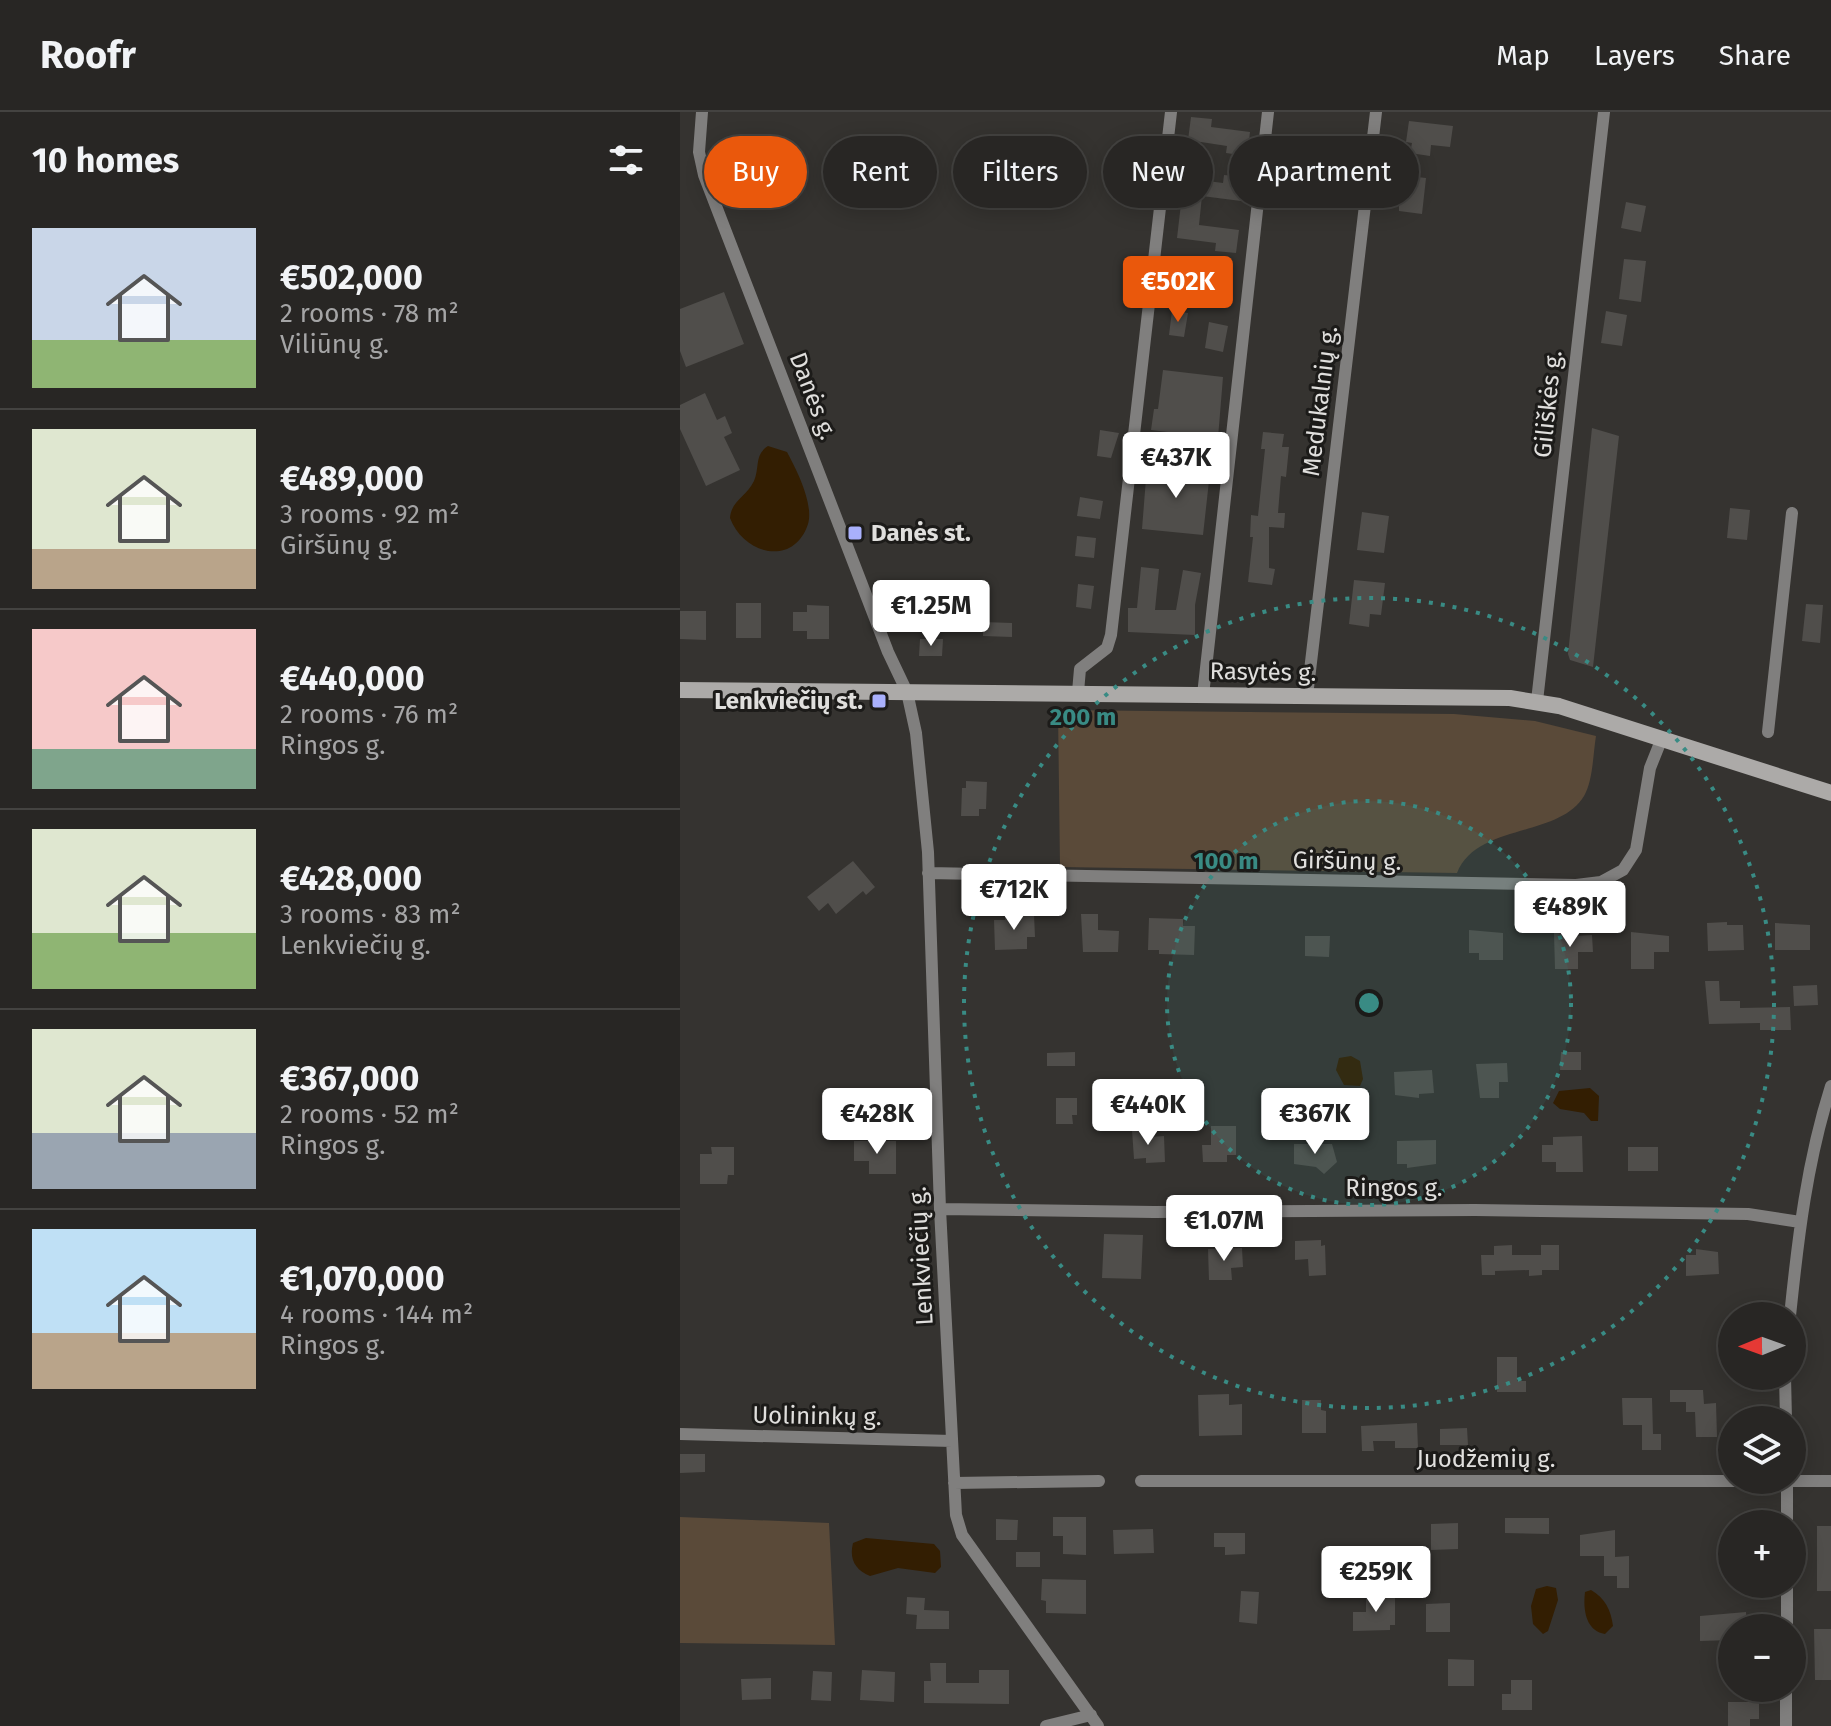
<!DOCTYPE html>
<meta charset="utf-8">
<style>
:root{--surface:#282624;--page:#343231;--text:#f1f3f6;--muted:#a5a5a6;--line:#444341;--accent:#ea580c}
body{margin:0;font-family:"Fira Sans",sans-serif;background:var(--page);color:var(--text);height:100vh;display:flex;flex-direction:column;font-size:30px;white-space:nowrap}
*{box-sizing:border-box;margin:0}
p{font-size:26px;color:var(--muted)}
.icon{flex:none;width:44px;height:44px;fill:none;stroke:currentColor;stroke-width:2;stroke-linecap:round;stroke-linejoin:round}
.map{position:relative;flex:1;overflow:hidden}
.side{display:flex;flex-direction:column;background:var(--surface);width:680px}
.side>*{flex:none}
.top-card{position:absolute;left:24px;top:24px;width:760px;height:72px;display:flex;gap:16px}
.needle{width:52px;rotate:269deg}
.fabs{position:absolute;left:1038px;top:1190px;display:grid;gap:16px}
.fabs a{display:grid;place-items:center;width:88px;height:88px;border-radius:50%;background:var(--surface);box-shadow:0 4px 20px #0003,0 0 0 2px var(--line);font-size:40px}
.price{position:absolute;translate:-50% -68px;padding:0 18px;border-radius:8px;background:#fff;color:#222;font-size:26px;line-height:52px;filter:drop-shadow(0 2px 4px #0008)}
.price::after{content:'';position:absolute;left:50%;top:48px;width:24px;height:18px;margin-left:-12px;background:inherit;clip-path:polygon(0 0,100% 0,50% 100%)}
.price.selected{background:var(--accent);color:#fff}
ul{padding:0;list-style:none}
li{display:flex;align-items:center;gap:24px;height:200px;padding:0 32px}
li+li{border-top:2px solid var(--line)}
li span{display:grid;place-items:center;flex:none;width:224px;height:160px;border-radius:0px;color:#555}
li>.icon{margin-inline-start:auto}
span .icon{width:96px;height:96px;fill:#fffc;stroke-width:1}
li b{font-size:34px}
h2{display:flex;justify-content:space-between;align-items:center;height:96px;padding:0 32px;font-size:34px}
.chip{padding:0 28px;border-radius:36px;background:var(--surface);box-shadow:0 4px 20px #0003,0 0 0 2px var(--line);font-size:28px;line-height:72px}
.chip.selected{background:var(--accent);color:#fff}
header{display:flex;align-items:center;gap:48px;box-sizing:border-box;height:112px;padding:0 40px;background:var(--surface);border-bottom:2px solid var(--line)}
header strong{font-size:38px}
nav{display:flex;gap:44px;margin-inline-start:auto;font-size:28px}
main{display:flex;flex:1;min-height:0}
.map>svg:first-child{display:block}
</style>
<header>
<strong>Roofr</strong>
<nav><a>Map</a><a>Layers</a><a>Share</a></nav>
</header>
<main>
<section class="side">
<h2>10 homes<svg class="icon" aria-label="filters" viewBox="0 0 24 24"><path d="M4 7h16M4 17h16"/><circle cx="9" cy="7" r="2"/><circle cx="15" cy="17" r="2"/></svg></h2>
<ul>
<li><span style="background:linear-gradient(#c9d6e8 70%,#8fb573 0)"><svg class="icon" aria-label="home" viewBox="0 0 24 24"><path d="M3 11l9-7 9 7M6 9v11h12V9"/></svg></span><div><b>€502,000</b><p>2 rooms · 78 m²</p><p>Viliūnų g.</p></div></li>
<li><span style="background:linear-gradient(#dfe7d0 75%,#b9a48a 0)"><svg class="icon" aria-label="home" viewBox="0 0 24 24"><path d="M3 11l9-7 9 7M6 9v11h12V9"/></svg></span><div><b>€489,000</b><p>3 rooms · 92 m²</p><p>Giršūnų g.</p></div></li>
<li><span style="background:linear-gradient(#f6c9c9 75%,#7fa58c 0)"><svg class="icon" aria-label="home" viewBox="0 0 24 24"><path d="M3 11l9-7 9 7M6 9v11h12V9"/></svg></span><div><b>€440,000</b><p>2 rooms · 76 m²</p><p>Ringos g.</p></div></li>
<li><span style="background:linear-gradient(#dfe7d0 65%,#8fb573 0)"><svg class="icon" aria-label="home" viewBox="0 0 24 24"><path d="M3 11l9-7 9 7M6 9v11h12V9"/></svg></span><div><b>€428,000</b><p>3 rooms · 83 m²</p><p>Lenkviečių g.</p></div></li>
<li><span style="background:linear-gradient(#dfe7d0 65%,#9aa5b1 0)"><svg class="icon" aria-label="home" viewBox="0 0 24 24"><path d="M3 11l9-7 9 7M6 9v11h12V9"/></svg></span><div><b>€367,000</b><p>2 rooms · 52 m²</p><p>Ringos g.</p></div></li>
<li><span style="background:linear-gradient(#bfe0f5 65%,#b9a48a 0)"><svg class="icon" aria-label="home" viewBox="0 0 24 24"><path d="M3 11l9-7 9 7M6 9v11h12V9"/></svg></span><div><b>€1,070,000</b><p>4 rooms · 144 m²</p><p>Ringos g.</p></div></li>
</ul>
</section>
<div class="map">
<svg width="1151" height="1614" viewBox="0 0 1151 1614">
<rect width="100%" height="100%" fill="#353330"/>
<path fill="#5a4a39" d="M378,598L774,602L855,609L916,624C913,642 913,669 904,684C879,726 797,711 777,761L380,755Z
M0,1405L149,1411L155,1533L0,1531Z"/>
<path fill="#331e02" d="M88,334L107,340C116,357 134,391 128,412C114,455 64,443 50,406C51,389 67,384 74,369C80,355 74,343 88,334Z
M671,944L680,949L683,967L680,974L664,973L656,958L659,946Z
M910,976L919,984L918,1009H911L904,1001L880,997L873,991L879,979Z
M186,1426L254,1432L260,1439L261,1455L255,1461L218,1456L190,1464C175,1458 169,1447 173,1431Z
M867,1474L876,1476L878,1488L868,1519L863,1522L853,1512L851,1494L856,1477Z
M911,1478C925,1486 931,1498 933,1514L925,1522C905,1519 903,1496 905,1480Z"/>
<path fill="#504e4b" d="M511,5L532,7L531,15L570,20L567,44L546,41L547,34L508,28Z
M729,9L773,14L770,35L751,33L750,44L730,41L732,31L726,30Z
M544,63L564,65L561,89L522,84L519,113L559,118L556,141L535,139L536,131L497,126L504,66L543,71Z
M719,63L746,66L742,102L719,99Z
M946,90L966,94L961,120L941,116Z
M944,147L966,149L961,190L939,187Z
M44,180L64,232L6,255L0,239V197Z
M492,199L508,201L504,225L489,223Z
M926,199L947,203L942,234L921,231Z
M529,210L548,214L543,240L525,236Z
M483,258L543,265L538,326L471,318L474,297H478Z
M25,281L37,308L45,304L52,321L44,325L60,358L26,374L0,317V293Z
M912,316L939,324L913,555L890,548L888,542Z
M420,318L439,321L431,346L417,344Z
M583,320L604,322L602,335H609L606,365L601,364L598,401H605L604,416L589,415V456L595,457L592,473L568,470L573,425H570L571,403L578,404L585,337H581Z
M467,354L530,360L523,423L462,417Z
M400,385L423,389L420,407L397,404Z
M1050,396L1070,398L1067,428L1047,426Z
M682,400L709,404L704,441L677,438Z
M397,424L416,426L414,446L395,444Z
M461,455L479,457L475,498H496L503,458L521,461L515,493V523L448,520V496H457Z
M674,468L705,471L701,503L690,502L689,515L669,512Z
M398,472L414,474L411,497L396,495Z
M56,491H81V526H56Z
M1126,492L1143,493L1140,531L1122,529Z
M127,493L149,494V527H127V519H113V500H127Z
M0,499H26V528L0,527Z
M303,510L332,511V525L303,524Z
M240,527H263L262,544H239Z
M286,669L307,670L306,697H299V704H281L282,676H286Z
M173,749L195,775L186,783L183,779L156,802L148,791L139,799L127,785Z
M354,802L355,825H347V837L315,838L314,808H325V803Z
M401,802H418V818L439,819L438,840H403Z
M469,806L503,807V814H515L514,843L479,842V838H468Z
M1047,810V813H1063L1064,838L1028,839L1027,811Z
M1095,811L1130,813V838H1095Z
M789,818L823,821V848H799V841H789Z
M894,820V824L912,823L913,840H898V857H875L874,821Z
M951,820L989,824V840H974V857H951Z
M625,824H650L649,845L625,844Z
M1025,869H1039L1040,889H1060V896L1110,895L1111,918H1080V911L1029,912Z
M1137,873L1138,893L1114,894L1113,874Z
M395,940V954H367V941Z
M881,940H901V958H880Z
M827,951L828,970H819V986H800L796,952Z
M752,958L754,981L739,982V986L715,983L714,960Z
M376,986H397V1003H392L393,1012H376Z
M531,1014H556V1043H547V1050H523L522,1033H531Z
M469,1017V1025L484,1024L485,1050L466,1051V1046L454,1047L452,1018Z
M902,1024L903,1060H876V1050H862V1033H873V1025Z
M756,1028V1052L727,1056V1052H717V1029Z
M174,1029H216V1062H189V1049H174Z
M614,1032H652L657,1050L644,1062L636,1055L614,1052Z
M31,1035H54V1063H48L47,1072H20V1042H32Z
M948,1035H978V1059H948Z
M424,1122L463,1123L461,1167L422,1166Z
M641,1128V1134L645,1133L646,1163L629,1164L628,1147L615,1148V1129Z
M832,1133V1143H861V1133H879V1158H862V1163L849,1164V1158L815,1159V1163H802L801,1143H814V1134Z
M562,1136L563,1155L551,1156L552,1168H529L528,1137Z
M1016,1137L1038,1140L1039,1162L1006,1164V1143H1016Z
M817,1245H837V1269H846V1280H817Z
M990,1278H1023L1024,1292L1036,1291L1037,1325H1016L1015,1300H1006V1290H990Z
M549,1282V1293L562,1292V1323L519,1324L518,1283Z
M942,1286H972L973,1322H981V1338H962V1313H943Z
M622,1288H641V1298L646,1299V1321H622Z
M737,1311L738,1336H715V1329H693L694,1339H682L681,1314Z
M787,1316L788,1333H760V1317Z
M0,1342H25V1360L0,1361Z
M373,1405H406V1443L383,1442V1424H373Z
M825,1406H869V1422L825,1421Z
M316,1407L338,1408L337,1428H316Z
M778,1411V1437L751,1438V1412Z
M1137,1414H1151V1479H1137Z
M473,1417L474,1441L434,1442L433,1418Z
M935,1418V1445L949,1444V1476H937V1464H924V1444H900V1423Z
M534,1421H565V1442L545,1443V1435H534Z
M336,1440H360V1455H336Z
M362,1467L406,1468V1502L366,1501V1489L361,1488Z
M561,1479L579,1480L577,1512L559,1510Z
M715,1483V1513H710V1518L673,1519V1500H686V1484Z
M227,1485L245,1486L244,1498L269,1499V1517H236L237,1503L226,1502Z
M770,1491V1520H746V1492Z
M1066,1500L1067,1516H1052V1528L1020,1529V1504Z
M1134,1517H1151V1568H1135Z
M768,1547L794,1548V1574H768Z
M250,1551H266V1571H299V1558H329V1592L244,1591V1569H251Z
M182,1558L215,1560L214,1590L180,1588Z
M133,1559L152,1560L151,1589L131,1588Z
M91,1566V1587L62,1588L61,1567Z
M831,1568H852V1598H822V1582H831Z
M1048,1590H1079V1607H1070V1614H1048Z"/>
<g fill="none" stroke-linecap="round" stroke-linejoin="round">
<path stroke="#807f7e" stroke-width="12" d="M22,0L19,40L24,63L208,540L227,580L236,621L248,740L260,1097L276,1403L282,1423L418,1614
M398,580L400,557L427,536L431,523L491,0
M523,583L588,0
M627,584L696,0
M857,589L924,0
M1088,620L1112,401
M248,761L896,773L921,770L943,758L956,738L970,656L982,626
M260,1097L474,1100L795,1098L1068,1102L1120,1110
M1110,1204C1118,1126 1127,1049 1151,974
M1105,1264L1106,1308
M0,1322L272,1329
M461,1369H1151
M274,1371L419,1369
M1107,1412V1368
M1107,1516V1472
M366,1614L411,1603
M1106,1614V1576"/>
<path stroke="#acaaa8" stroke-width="16" d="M0,578L830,586L879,594L1151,681"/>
</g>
<circle cx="689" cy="891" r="202" fill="#398b84" fill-opacity=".12"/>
<g fill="none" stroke="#398b84" stroke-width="4" stroke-dasharray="4 8">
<circle cx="689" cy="891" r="202"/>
<circle cx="689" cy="891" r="405"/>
</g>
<g fill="#a9b0fc" stroke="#1c1b19" stroke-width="3">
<rect x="167" y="413" width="16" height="16" rx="4"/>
<rect x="191" y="581" width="16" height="16" rx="4"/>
</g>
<g text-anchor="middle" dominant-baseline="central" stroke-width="6" stroke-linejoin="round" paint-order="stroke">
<g font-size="24" fill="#e0dfdd" stroke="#1c1b19">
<text transform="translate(133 284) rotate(69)">Danės g.</text>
<text transform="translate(640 289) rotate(-83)">Medukalnių g.</text>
<text transform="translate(868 292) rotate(-84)">Giliškės g.</text>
<text transform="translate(583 560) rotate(1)">Rasytės g.</text>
<text transform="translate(667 749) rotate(1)">Giršūnų g.</text>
<text x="714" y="1076">Ringos g.</text>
<text transform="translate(241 1144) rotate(-93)">Lenkviečių g.</text>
<text transform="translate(137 1304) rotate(1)">Uolininkų g.</text>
<text x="806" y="1347">Juodžemių g.</text>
</g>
<g font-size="24" font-weight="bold" fill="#e0dfdd" stroke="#1c1b19" text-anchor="start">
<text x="191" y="421">Danės st.</text>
<text x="183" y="589" text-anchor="end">Lenkviečių st.</text>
</g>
</g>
<circle cx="689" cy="891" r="12" fill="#398b84" stroke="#1c1b19" stroke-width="4"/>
<g font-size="24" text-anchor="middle" font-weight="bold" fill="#398b84" stroke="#1c1b19" stroke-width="6" stroke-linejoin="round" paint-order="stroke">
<text x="403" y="613">200 m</text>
<text x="546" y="757">100 m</text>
</g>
</svg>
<div class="fabs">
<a><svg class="needle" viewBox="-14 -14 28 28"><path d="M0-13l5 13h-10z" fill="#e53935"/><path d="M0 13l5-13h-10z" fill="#a5a5a6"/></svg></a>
<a><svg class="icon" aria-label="layers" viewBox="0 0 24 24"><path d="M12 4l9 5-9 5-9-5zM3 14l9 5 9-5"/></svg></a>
<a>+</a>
<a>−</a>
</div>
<b class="price selected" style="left:498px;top:212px">€502K</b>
<b class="price" style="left:496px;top:388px">€437K</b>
<b class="price" style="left:251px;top:536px">€1.25M</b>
<b class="price" style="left:334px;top:820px">€712K</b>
<b class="price" style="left:890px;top:837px">€489K</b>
<b class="price" style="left:468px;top:1035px">€440K</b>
<b class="price" style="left:197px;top:1044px">€428K</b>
<b class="price" style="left:635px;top:1044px">€367K</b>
<b class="price" style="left:544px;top:1151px">€1.07M</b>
<b class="price" style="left:696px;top:1502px">€259K</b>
<div class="top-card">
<a class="chip selected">Buy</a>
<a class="chip">Rent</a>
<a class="chip">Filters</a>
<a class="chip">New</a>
<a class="chip">Apartment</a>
</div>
</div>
</main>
